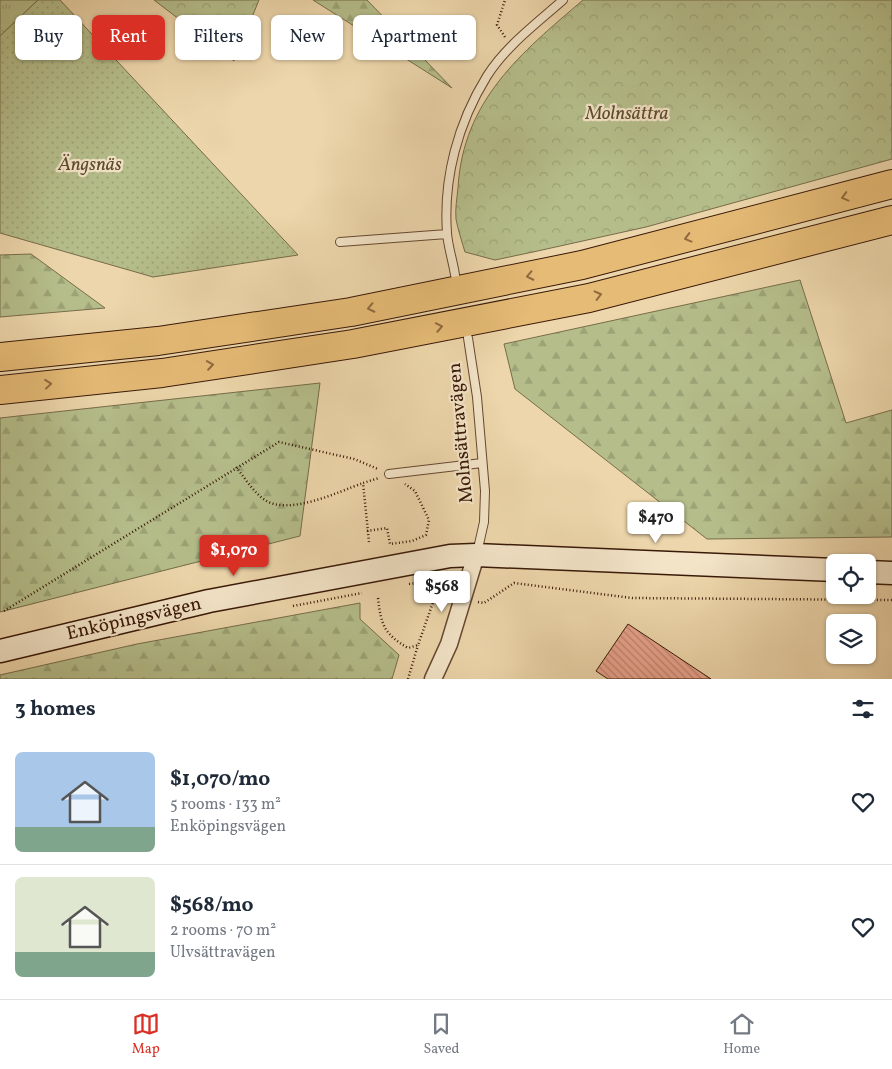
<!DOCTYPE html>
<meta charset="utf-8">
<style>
:root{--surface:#fff;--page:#f6f6f7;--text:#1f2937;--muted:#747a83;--line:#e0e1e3;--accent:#d93025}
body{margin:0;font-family:Vollkorn,serif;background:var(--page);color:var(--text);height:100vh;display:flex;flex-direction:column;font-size:19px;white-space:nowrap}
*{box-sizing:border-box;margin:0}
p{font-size:16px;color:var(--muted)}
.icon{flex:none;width:28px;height:28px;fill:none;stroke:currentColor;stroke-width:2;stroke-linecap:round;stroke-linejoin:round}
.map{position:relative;height:679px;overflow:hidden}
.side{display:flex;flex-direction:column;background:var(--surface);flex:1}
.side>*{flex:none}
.guide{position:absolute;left:15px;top:15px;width:500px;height:45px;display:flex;gap:10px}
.buttons{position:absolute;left:826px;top:554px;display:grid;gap:10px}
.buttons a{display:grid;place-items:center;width:50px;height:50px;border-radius:8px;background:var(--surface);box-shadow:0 1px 4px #0004;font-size:25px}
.price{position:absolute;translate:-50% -42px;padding:0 11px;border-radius:5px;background:#fff;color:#222;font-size:16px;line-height:32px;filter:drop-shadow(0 1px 2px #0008)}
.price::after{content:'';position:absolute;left:50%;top:30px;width:15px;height:11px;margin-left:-8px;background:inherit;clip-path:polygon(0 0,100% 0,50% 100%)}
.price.current{background:var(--accent);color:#fff}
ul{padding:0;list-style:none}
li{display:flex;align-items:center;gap:15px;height:125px;padding:0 15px}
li+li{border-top:1px solid var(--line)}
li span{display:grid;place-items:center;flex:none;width:140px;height:100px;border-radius:8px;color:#555}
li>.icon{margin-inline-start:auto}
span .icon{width:60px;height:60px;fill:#fffc;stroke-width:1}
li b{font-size:21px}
h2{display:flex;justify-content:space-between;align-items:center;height:60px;padding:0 15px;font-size:21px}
.chip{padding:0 18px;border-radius:8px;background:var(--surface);box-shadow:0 1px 4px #0004;font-size:18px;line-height:45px}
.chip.current{background:var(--accent);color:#fff}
.tabs{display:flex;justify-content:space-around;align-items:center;height:70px;border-top:1px solid var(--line);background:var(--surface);font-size:14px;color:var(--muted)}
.tabs a{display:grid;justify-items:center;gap:2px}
.tabs .current{color:var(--accent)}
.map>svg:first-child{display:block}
</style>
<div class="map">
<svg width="892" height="679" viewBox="0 0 892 679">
<defs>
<pattern id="grass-tufts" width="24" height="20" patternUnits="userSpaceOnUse" patternTransform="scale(1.25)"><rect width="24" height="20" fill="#b5be8b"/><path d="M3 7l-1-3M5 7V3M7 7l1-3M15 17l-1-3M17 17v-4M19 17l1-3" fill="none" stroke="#9ca376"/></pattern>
<pattern id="forest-firs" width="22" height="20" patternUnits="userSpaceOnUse" patternTransform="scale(1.25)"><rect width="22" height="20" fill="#b5be8b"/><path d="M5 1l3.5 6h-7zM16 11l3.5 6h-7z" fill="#9ca376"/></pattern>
<pattern id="park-crowns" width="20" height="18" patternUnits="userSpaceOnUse" patternTransform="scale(1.25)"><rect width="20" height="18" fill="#b5be8b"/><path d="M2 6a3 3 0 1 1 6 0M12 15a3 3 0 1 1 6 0" fill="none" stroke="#9ca376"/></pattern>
<pattern id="garden-dots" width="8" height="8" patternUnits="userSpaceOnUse" patternTransform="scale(1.25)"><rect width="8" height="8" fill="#b5be8b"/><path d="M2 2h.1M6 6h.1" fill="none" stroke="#9ca376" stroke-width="1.8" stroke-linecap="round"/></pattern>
<pattern id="building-back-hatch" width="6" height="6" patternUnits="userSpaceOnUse" patternTransform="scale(1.25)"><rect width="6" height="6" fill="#e8a28c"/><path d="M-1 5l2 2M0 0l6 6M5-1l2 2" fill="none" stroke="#bd8370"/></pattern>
</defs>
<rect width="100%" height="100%" fill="#edd6ab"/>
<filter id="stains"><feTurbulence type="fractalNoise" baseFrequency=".004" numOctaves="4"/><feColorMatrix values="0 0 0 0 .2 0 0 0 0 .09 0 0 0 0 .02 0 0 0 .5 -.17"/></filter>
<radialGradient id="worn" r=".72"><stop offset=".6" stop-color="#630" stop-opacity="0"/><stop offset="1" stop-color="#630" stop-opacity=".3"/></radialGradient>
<path fill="url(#grass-tufts)" stroke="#776c4a" d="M0,0H38L0,36Z"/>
<path fill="url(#forest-firs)" stroke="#776c4a" d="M313,0H367L452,88Z
M31,254L105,308L0,317V255Z
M800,280L846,423L892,410V537L707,539L515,389L504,344Z
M320,383L300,536L0,612V418Z
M360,603V619L399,655L392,679H0V675L137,644Z"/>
<path fill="url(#park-crowns)" stroke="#776c4a" d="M154,0H259L234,61Z
M583,0H892V159L646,227L533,252L495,260L465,252C462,242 458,230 456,219C455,209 457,198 458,188C463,100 521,53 583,0Z"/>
<path fill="url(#garden-dots)" stroke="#776c4a" d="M38,0H60L298,255L153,277L0,233V36Z"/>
<path fill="url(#building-back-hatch)" stroke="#391908" d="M628,624L711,679H608L596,671Z"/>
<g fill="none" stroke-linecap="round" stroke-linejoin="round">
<defs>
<path id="lane" d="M340,242L447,234
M455,275C453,261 448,247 447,233C443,178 458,123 487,76C506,46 537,23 563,0
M468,338L477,397L485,491L484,522L477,553
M389,474L482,463"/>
<path id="street" d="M433,679L449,644L476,555"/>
<path id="secondary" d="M868,572L892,573
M0,651L209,601L450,556L476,555L835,570"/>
<path id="highway" d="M0,357L158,341L351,312L582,265L892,184
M0,390L162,373L353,344L589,298L892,220"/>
</defs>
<use href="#lane" stroke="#664831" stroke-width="10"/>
<use href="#street" stroke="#664831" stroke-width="19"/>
<use href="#secondary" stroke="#391908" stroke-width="25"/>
<use href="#highway" stroke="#391908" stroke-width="30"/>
<path stroke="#391908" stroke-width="2.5" stroke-dasharray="1 2.5" stroke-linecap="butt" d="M505,37L497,25L505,0
M236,467C245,478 253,492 265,500C289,516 338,492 363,483
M367,531L387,528L390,544L412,541L426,535L429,520L415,491L405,484
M369,542L363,483L379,478
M409,584L417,583L449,594
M378,598C381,625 384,634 408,648L418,645L437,591
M478,602L484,603L514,583L632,598L892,600
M293,606L362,593
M4,611L279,442L354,459L378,469
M408,679L418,645"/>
<use href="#lane" stroke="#f3e4c8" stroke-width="8"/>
<use href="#street" stroke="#f3e4c8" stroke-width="16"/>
<use href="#secondary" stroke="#f3e4c8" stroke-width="22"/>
<use href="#highway" stroke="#e6bb76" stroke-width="28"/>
</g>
<defs><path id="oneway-chevron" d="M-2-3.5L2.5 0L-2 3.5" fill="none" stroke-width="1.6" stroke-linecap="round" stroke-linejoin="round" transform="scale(1.25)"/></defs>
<g stroke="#906a3f">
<use href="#oneway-chevron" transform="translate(845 197) rotate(165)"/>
<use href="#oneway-chevron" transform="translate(688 238) rotate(165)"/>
<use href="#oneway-chevron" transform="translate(530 276) rotate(168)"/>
<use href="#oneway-chevron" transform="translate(598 295) rotate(-14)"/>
<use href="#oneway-chevron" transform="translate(371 308) rotate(168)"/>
<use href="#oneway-chevron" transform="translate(439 327) rotate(-11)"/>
<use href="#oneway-chevron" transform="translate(210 365) rotate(-8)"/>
<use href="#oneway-chevron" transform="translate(48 384) rotate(-6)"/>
</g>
<g text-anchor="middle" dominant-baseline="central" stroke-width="4.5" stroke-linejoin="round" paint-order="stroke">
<g font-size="19" font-style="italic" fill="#5e4b2f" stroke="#f3e4c8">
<text x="627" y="114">Molnsättra</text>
<text x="90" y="165">Ängsnäs</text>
</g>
<g font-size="19" fill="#391908" stroke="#f3e4c8">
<text transform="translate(461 433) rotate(-95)">Molnsättravägen</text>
<text transform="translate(134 619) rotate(-13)">Enköpingsvägen</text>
</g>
</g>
<rect width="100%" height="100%" filter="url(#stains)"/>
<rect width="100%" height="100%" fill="url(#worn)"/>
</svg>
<div class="buttons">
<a><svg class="icon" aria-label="locate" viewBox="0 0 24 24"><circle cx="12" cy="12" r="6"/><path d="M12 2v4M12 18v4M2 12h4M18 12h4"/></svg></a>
<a><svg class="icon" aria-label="layers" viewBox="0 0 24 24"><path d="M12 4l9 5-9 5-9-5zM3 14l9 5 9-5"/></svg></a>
</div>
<b class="price" style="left:656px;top:544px">$470</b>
<b class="price current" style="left:234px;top:577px">$1,070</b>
<b class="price" style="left:442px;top:613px">$568</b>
<div class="guide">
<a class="chip">Buy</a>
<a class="chip current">Rent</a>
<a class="chip">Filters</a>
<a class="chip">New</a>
<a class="chip">Apartment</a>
</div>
</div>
<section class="side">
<h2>3 homes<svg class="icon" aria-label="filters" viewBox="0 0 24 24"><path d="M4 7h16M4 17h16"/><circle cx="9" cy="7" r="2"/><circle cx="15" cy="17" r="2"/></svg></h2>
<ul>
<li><span style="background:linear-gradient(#a9c7e8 75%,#7fa58c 0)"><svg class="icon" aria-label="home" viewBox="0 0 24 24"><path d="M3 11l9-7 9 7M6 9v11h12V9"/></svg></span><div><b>$1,070/mo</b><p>5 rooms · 133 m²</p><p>Enköpingsvägen</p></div><svg class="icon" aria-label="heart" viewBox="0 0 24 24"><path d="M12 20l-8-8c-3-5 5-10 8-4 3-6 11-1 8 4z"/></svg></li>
<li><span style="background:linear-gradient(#dfe7d0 75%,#7fa58c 0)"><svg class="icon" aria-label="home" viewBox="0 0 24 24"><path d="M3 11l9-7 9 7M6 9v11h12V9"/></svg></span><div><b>$568/mo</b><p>2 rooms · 70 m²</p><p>Ulvsättravägen</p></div><svg class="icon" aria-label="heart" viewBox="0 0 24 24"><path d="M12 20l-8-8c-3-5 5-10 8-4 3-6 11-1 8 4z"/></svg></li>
</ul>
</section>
<nav class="tabs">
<a class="current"><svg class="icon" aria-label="map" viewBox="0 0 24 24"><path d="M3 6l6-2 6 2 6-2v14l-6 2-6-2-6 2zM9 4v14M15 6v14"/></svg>Map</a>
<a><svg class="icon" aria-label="saved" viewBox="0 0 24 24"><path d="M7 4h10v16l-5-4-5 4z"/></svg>Saved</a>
<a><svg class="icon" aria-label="home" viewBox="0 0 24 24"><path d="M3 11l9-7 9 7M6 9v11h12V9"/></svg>Home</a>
</nav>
